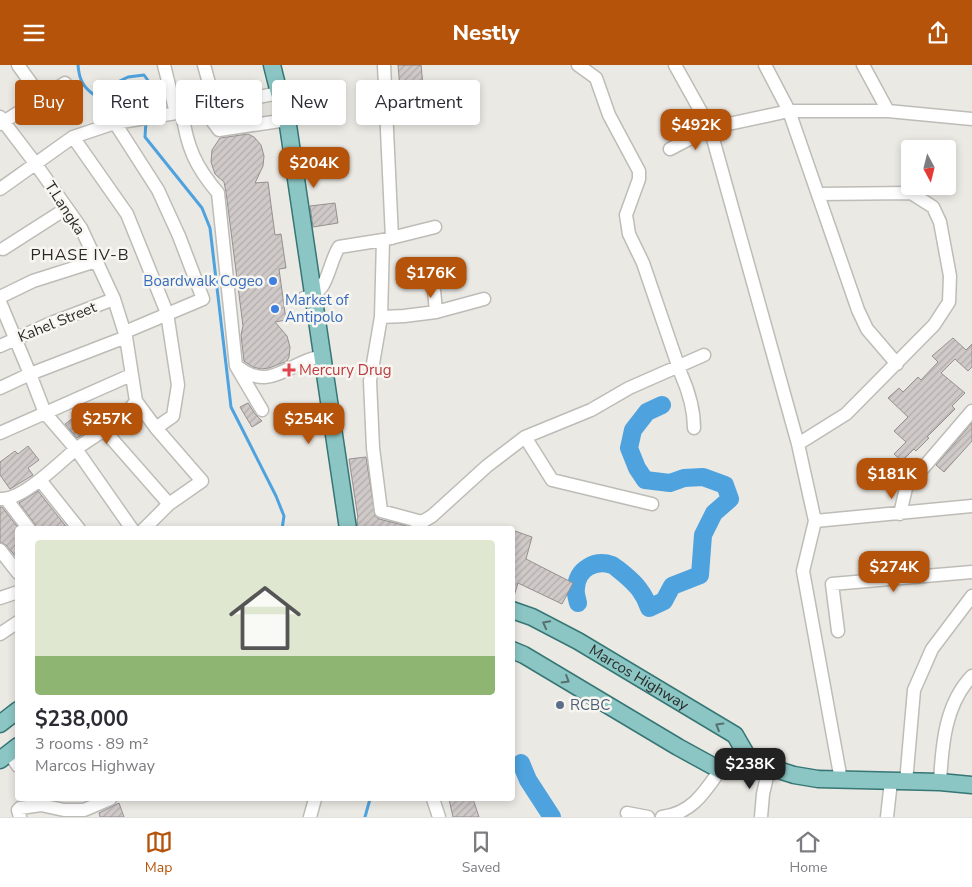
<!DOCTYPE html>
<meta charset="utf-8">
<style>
:root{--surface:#fff;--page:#f2f2f3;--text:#2b2b33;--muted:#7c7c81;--line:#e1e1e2;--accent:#b45309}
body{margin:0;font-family:"Nunito Sans",sans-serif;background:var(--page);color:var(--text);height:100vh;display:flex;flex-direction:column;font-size:19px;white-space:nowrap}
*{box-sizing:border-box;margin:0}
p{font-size:16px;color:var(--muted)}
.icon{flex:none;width:28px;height:28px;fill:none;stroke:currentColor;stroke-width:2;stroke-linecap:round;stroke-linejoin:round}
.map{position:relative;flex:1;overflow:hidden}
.sheet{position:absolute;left:15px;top:461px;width:500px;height:275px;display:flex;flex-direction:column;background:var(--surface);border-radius:5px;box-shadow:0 2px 8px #0003}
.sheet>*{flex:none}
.top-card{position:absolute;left:15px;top:15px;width:500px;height:45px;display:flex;gap:10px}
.needle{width:32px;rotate:173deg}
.controls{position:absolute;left:901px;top:75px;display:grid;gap:10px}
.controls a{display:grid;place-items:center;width:55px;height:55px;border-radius:5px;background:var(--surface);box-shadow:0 2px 8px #0003;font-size:25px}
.price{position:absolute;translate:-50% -42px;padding:0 11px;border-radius:10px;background:var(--accent);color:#fff;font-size:16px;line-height:32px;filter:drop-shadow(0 1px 2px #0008)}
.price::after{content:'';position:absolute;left:50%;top:30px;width:15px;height:11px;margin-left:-8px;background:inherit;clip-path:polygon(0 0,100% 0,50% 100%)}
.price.current{background:#222;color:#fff}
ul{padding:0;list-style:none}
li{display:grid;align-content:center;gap:10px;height:265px;padding:0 20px}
li span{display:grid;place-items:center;height:155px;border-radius:5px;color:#555}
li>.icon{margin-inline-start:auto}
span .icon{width:90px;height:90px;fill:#fffc;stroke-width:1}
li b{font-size:21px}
.tag{padding:0 18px;border-radius:5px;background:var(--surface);box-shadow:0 2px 8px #0003;font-size:18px;line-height:45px}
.tag.current{background:var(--accent);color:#fff}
header{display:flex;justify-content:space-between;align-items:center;height:65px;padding:0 20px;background:var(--accent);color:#fff;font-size:22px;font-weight:800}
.menu{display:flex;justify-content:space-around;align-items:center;height:70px;border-top:1px solid var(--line);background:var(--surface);font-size:14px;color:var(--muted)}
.menu a{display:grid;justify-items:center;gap:2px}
.menu .current{color:var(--accent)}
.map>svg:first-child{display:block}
</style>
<header><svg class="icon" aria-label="menu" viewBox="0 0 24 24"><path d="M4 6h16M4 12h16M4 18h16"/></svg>Nestly<svg class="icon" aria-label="share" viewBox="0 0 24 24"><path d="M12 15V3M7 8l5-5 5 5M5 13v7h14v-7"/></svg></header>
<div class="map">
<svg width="972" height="752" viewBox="0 0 972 752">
<defs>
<pattern id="building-hatch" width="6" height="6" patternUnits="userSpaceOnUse" patternTransform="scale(1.25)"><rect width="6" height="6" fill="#cfc9c8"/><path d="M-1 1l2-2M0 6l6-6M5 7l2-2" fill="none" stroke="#b2adac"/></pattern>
</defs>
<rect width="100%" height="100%" fill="#ebe9e4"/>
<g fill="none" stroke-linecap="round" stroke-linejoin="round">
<path stroke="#4ea2de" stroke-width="3" d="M78,0C79,13 82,21 93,29L128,12L144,10L149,17L147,50
M146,56L145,72L202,143L210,163L231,342L276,431L284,451L282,464
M365,752L370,734"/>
<path stroke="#4ea2de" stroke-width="18" d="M578,538C577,533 575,528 576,523C577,504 595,494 612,500C616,502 620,506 624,509C636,519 644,528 649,543L664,536L672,521L700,510L703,470L714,448L730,434L725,420L703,412L684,413L670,418L645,415L637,403L629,383L633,365L647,347L662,340
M521,698L528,715L552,752"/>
</g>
<path fill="url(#building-hatch)" stroke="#969190" d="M398,0H421L423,21L400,23Z
M248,69L254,72L261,80L264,91L263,101L255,118L268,117L275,170L281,169L286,203L279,204L286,255L275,257L287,271L290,282L289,292L287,296L269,303L261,304L253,302L244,296L241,270L243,261L226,127L224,117L215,109L211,97L212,85L220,73Z
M335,138L338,158L313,162L310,141Z
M953,273L966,285L972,279V302L968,306L955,294L941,308L965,328L952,341L955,344L927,372L929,373L916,386L914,384L902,396L894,389L906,377L894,366L908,352L888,333L899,323L903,327L918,312L921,315L938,297L932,291Z
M94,338L106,354L77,373L65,359Z
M248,338L255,349L262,356L252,362L240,342Z
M972,358V376L944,407L936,400Z
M28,381L39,395L28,403L33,410L10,424L0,410V397L15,386L18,389Z
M366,392L375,451L379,454L407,461L406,464H358L357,454L358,453L349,394Z
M38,426L68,464H37L35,459L19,438Z
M0,442H2L19,464L18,494L6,480L0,477Z
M512,465L532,472L526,494L573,518L562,539L518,518L514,531H512Z
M449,734H473L479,752H453Z
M119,738L124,752H100L99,748Z"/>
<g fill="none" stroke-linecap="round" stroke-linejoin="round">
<defs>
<path id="minor" d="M18,0L41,32
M164,0L176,48
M204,0L215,40
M384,0L392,173
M578,0L596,13L609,50L639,106V114L626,150L629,169L643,198L681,309C689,327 694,343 694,363
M675,0L710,63L798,379L815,456L803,506L841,715
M765,0L789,46L858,245L867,264L897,299
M863,0L888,46
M385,32L429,29
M211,41L213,57L219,65L287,55
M182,47C187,82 195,101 218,128L236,301L262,345
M0,52L35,98L81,163L114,234L126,272L136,336C122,357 96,369 76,384C59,398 22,436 0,434
M115,58L158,125L179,171L203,234L125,267
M0,59L65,18
M73,72L127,149L167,248L178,320L173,351L156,363
M670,84L710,63L789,46H888L972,54
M0,124L73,72L115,58L176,48L279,28
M383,175L381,252L370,316L373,383L381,446L422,457L416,464
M3,184L67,143
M432,202L436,247
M0,232L33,216L96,196
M304,233C329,229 327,201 339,182L383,175L435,162
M0,237L30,309L45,348L76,384L132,464
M381,252L404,251L436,247L484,234
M0,281L51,258L114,234
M238,302C271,328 289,296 323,291
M0,323L30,309L126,272
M136,336L156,363L202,416L169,439L144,464
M104,365L169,439
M0,368L131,310
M525,372L552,415L652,439
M798,379L846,349L934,260L949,237L950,211L940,157L933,142L911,128L819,129
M40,415L79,464
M7,435L29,464
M900,449L906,423L972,346
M815,456L972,441
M422,457L432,451L487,401L525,372L591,345L629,323L704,290
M0,485L18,508
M0,533L18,527
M838,566L832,519L972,507
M0,569L18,557
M9,688L18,701
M906,717L914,625L932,584L972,531
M940,717C942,680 945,639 972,611
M37,734L41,740L64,745H84L110,734
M433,734L439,752
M627,748L648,752
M20,752L18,745L20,743L41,740
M310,752L315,734
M662,752C692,748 704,728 720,705
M761,752L763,729L769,703
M887,752L891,716"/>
<g id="major">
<path d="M272,0L279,28L285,40L348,464"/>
<path id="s1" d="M512,545L532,552L578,576L735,670L750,696"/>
<path d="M512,585L524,590L678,682L720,705L750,696L794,710L818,714L940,717L972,720"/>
<path d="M0,659L18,645"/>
<path d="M0,695L18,681"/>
</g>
</defs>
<use href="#minor" stroke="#bebcb7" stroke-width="15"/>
<use href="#major" stroke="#367674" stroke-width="19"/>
<use href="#minor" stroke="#fff" stroke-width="12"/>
<use href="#major" stroke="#8bc6c4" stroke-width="16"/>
</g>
<defs><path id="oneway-chevron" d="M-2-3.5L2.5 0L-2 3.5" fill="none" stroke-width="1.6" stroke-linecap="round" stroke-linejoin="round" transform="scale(1.25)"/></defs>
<g stroke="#56706e">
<use href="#oneway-chevron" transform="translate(546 559) rotate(-152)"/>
<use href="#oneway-chevron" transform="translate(566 615) rotate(31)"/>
<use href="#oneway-chevron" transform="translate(719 661) rotate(-149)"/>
</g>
<g fill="#3f7fe0" stroke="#f8f6f1" stroke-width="2">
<circle cx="273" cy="216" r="5"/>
<circle cx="275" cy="244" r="5"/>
</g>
<path fill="#e0444e" stroke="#f8f6f1" stroke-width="2" d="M286.5 297.5h5v5h5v5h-5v5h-5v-5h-5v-5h5z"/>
<circle fill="#5c6f8a" stroke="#f8f6f1" stroke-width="2" cx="560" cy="640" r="5"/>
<g text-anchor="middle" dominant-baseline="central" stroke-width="5" stroke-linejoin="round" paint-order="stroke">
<g font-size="15" fill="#2a2927" stroke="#f8f6f1">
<text transform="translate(65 143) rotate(57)">T.Langka</text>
<text transform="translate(57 257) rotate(-22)">Kahel Street</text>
<text stroke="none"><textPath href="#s1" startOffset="144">Marcos Highway</textPath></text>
</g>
<g font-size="15" fill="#366cbe" stroke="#f8f6f1" text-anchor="end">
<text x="263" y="216">Boardwalk Cogeo</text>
<text x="285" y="235" text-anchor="start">Market of<tspan x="285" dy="17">Antipolo</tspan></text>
</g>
<g font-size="15" fill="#be3a42" stroke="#f8f6f1" text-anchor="start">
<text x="299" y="305">Mercury Drug</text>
</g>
<g font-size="15" fill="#4e5e75" stroke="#f8f6f1" text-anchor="start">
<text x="570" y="640">RCBC</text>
</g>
<g font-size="16" letter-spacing="1" fill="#2a2927" stroke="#f8f6f1">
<text x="80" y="190">PHASE IV-B</text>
</g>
</g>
</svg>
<div class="controls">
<a><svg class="needle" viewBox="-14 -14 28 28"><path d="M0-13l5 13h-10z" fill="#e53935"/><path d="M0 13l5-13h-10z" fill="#7c7c81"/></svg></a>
</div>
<b class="price" style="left:696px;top:86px">$492K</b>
<b class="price" style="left:314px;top:124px">$204K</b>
<b class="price" style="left:431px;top:234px">$176K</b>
<b class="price" style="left:107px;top:380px">$257K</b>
<b class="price" style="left:309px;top:380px">$254K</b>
<b class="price" style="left:892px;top:435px">$181K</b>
<b class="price" style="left:894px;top:528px">$274K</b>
<b class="price current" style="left:750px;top:725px">$238K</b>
<div class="top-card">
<a class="tag current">Buy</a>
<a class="tag">Rent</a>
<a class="tag">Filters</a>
<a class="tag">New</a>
<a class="tag">Apartment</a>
</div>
<section class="sheet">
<ul>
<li><span style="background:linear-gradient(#dfe7d0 75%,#8fb573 0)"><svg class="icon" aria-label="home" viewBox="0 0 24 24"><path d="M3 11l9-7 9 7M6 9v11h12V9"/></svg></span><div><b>$238,000</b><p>3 rooms · 89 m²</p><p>Marcos Highway</p></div></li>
</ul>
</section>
</div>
<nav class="menu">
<a class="current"><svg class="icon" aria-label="map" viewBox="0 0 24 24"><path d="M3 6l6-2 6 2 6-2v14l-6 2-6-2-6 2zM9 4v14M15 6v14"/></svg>Map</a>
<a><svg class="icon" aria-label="saved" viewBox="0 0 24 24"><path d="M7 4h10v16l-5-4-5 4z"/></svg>Saved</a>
<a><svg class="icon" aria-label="home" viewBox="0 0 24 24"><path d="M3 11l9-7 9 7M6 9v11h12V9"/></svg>Home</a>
</nav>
